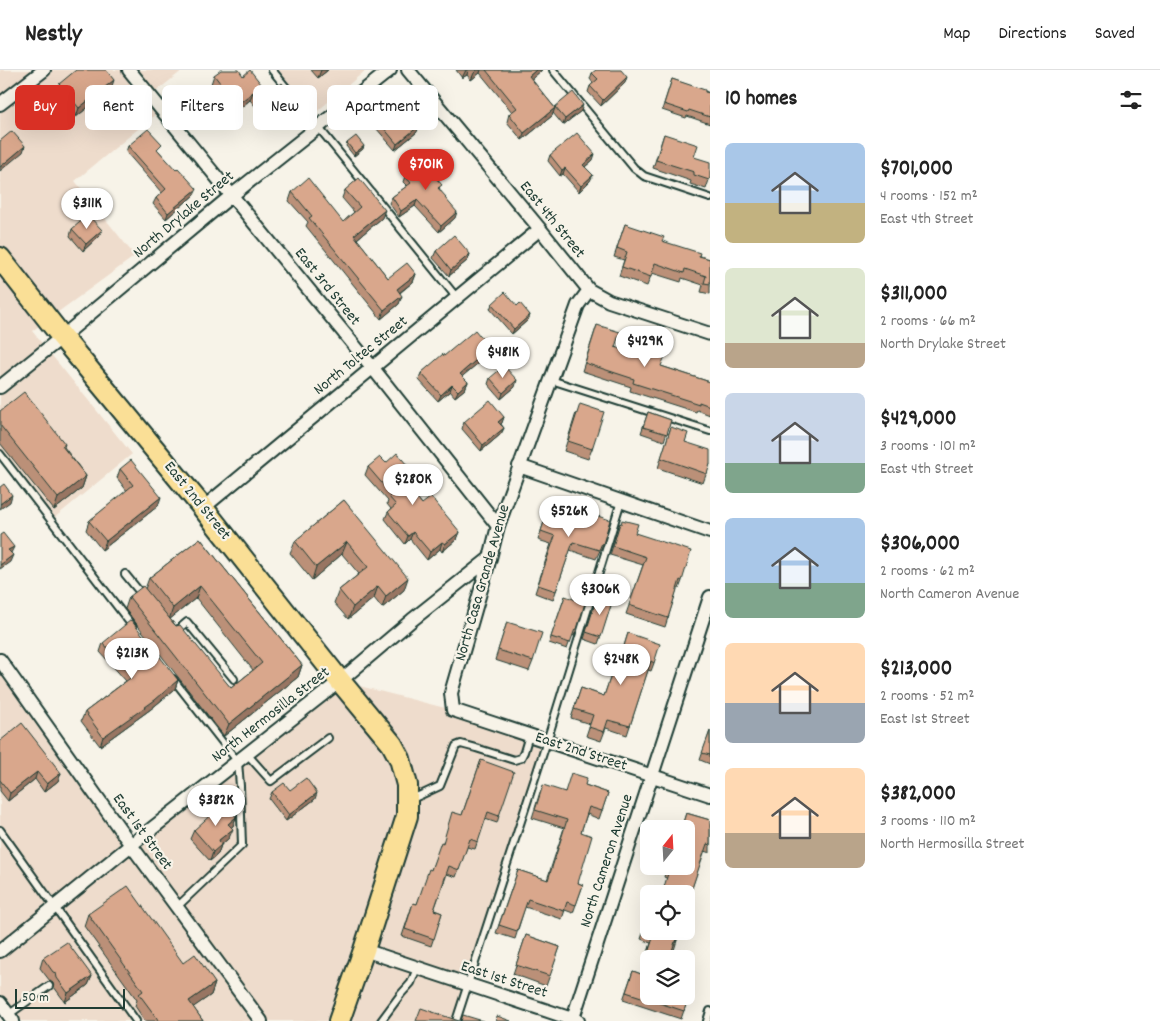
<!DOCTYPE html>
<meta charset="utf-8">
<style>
:root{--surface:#fff;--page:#f6f6f6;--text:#222;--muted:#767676;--line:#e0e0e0;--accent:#d93025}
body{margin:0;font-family:Dekko,sans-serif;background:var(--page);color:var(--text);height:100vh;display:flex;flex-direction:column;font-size:19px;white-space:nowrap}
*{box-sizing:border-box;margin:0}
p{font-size:16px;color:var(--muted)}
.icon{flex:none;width:28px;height:28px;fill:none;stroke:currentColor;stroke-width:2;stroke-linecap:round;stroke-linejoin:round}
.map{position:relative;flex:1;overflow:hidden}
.details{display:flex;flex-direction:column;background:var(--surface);width:450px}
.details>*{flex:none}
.hud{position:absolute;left:15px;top:15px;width:475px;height:45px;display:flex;gap:10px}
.needle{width:32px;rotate:18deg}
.buttons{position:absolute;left:640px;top:750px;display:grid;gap:10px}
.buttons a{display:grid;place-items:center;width:55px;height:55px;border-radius:8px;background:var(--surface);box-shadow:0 5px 20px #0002;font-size:25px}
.scale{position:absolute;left:15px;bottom:12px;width:110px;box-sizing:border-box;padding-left:5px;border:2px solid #1f3d34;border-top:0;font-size:14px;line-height:18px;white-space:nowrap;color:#1f3d34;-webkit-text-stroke:4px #f7f3e8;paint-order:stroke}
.price{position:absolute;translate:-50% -42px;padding:0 11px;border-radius:18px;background:#fff;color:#222;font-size:16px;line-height:32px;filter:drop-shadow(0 1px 2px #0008)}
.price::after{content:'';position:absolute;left:50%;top:30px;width:15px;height:11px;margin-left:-8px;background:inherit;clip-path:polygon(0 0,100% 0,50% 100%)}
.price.current{background:var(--accent);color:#fff}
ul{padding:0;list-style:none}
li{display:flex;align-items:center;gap:15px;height:125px;padding:0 15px}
li span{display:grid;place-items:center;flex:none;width:140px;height:100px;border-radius:8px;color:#555}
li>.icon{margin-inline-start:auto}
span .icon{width:60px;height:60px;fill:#fffc;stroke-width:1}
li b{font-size:21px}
h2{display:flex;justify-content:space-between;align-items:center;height:60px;padding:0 15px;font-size:21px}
.tag{padding:0 18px;border-radius:8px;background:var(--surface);box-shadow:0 5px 20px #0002;font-size:18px;line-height:45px}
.tag.current{background:var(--accent);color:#fff}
header{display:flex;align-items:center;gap:30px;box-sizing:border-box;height:70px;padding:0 25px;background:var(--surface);border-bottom:1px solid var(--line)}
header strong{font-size:24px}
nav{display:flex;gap:28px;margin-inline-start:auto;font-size:18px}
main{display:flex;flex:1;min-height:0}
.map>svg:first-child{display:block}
</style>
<header>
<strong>Nestly</strong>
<nav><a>Map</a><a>Directions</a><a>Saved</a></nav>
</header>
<main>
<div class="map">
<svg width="710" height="951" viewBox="0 0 710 951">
<rect width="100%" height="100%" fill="#f7f3e8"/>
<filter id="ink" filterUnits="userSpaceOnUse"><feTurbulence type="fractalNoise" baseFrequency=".02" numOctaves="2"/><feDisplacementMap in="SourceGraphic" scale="10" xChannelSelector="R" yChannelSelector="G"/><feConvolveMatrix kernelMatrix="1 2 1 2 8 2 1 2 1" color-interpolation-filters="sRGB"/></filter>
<g filter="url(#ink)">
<path fill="#eedccc" d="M0,0H183L144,31L155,45L75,111L135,186L32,261L132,384L53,449L0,382Z
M272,0H366L314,44Z
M6,599L131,775L340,611L453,640L547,671L456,951H13L0,933V604Z"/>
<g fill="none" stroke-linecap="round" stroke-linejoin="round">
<defs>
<path id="lane" d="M272,0L457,228
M553,0L634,98L644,106L710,128
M551,310L710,361
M0,384L133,557
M125,504L143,526
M175,562L187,552L234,609
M173,609L238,692L240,716L242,775L177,837
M247,684L271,711L328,668
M410,730L440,716L456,676L461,674L476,678L514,690L521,688L524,682L529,665
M0,760L136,951
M8,945L49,916
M381,951L401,924L411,913L417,898
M456,951L547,671L621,431
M707,951L710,941"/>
<path id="street" d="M129,0L372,297L498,456
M408,0L540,159L589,220L609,231L710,264
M0,34L44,0
M589,220L578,235L498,456L490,488L451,623L453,640L710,725
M0,317L62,267L231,126L390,0
M519,396L710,462
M203,438L540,159
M0,590L131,775L261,951
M364,880L578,951
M0,881L131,775L340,611L412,550L490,488
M0,933L13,951
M572,951L710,527"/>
<path id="primary" d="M0,188L62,267L203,438L340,611L392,674L400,689L407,715V746L364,880L339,951"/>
</defs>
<use href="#lane" stroke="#1f3d34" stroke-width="10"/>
<use href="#street" stroke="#1f3d34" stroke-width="16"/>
<use href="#primary" stroke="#1f3d34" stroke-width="24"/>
<use href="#lane" stroke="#f7f3e8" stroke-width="6"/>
<use href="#street" stroke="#f7f3e8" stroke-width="12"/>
<use href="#primary" stroke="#fadf96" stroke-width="20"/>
</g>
<path fill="#bb9078" stroke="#1f3d34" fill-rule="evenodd" d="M311,0H328L318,8Z
M456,0H542L531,9L555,38V37L581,41L563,55L553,43L552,46L522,70L507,52L509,44L512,42L480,3L471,10L467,5L462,8Z
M592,3L625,13L601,36L588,22L590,16L593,13L590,9Z
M214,5L243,6L269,24L293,27L290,35L283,41L280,50L273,57L250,30L234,43L211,14Z
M672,9L710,23V54L687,46L686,48L662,40Z
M59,14L111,19L76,47L56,23Z
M378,51L417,62L395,80L376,58Z
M664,64L694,87L710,107L706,119L690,114L691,111L653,98Z
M347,73L363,79L354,86L346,76Z
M128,76L159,81L194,125L166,149L153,134L156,128L162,123L126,82Z
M550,85L593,90L585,97L590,111L579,122L563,104L560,106L548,91Z
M405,106H442L438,110L440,120L445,129L455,148L439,162L415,136L399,147L389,133L392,127L407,116L403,112Z
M345,120L382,148L357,169L388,208L416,204L413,212L400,223L399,234L381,249L306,156L308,152L289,131L292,122L343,152L354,142L342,128Z
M625,154L662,171L699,186L710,189V224L701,222L703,215L682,208L681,212L652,203L647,216L619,206L624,190L614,187Z
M72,159L99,166L83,181L70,166Z
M436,181L470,184L468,190L449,206L433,188Z
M492,234L517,236L530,245L528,250L512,264L490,239Z
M597,255L615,277L661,296L710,312V345L697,340L696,342L630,321L631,317L582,301Z
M490,278L488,285L462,306L468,312L465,319L455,327L450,321L438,331L419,310L421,303L444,286Z
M490,308L515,317L501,329L488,314Z
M0,341L65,374L64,377L86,406L82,418L54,440L0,373Z
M648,342L671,350L664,371L641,363Z
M576,343L592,379L588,389L564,381Z
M504,347L501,354L504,358L501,364L481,381L462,359L464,352Z
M671,357L685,372L710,394L703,413L658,398Z
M386,393L412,401L409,409L405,413L422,434L460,462L457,469L442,482L440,479L427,490L410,469L405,474L385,449L388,442L391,439L387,434L388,431L365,405L368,397Z
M120,399L158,436L102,480L86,460L89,451L127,421L117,408Z
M344,430L404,520L382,538L374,528L348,549L334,533L339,520L359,504L342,484L312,510L290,483L295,471Z
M551,431L603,474L596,489L570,480L553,530L535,523L551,474L538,470Z
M620,453L635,463L682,511L679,519H677L665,557L626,544L643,495L610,485Z
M200,468L302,595L298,607L224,666L125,539L129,527L145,519L149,508ZM196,528L253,600L231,618L170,549Z
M565,526L577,559L574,566L572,565L567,579L549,573Z
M613,529L598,574L584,569L596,530Z
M507,552L533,591L529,601L495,590Z
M628,563L654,593L651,601L648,600L627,665L606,658L601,671L586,666L590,654L571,648L581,618L604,626L617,588L620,589Z
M103,573L178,610L175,619L151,639L100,676L81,651L85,642L126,611L100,582Z
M710,661V694L700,690Z
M0,671L61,703L58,711L44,722L35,709L8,731L0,721Z
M481,690L499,746L497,753L485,749L475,779L467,777L456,807L447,804L434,840L442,843L431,876L402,866L413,833L417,834L442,773L462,745Z
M585,715L608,723L599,749L587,744L581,762L578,813L583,815L573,843L565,840L562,849L525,837L515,869L496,863L518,800L547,810L564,758L532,748L540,722H564Z
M290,720L315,729L286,751L269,729L272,722Z
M686,743L710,750V783L704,781L689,827L693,828L686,848V824L666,808L664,807L667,796L686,759H681Z
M236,747L233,756L231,757L229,768L221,775L218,784L210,791L190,769L194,760Z
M88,844L183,893L215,913L211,925L193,937L203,951H145L135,936L137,930L84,856Z
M649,845L680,861L674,880L672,879L649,926L691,920L681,949L623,930L633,901L641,904L651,873L641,869Z
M526,865L560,877L546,916L513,904Z
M43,888L92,906L88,915L65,932L54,917L53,913L50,911L40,898Z"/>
<path fill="#987562" stroke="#1f3d34" d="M321,0H328L318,8Z
M466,0H468L467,5L462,8Z
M477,0H481L480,3L471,10L474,3Z
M536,0H542L526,14L529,6Z
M627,7L625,13L601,36L603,30Z
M114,10L111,19L76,47L79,38Z
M253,22L250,30L234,43L237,35Z
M293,27L290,35L277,46L280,38Z
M583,35L581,41L563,55L565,49Z
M555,38L552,46L522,70L524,63Z
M284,42L280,50L273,57L276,48Z
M419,56L417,62L395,80L397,74Z
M25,76L23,82L0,101V97Z
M364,76L363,79L354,86L355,83Z
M595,84L593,90L581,100L583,95Z
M565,98L563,104L560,106L562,100Z
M445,100L442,106L433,114L436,108Z
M593,105L590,111L579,122L581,116Z
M197,119L194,125L166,149L168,143Z
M417,130L415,136L399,147L401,141Z
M385,140L382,148L351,174L354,165Z
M457,142L455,148L439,162L441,156Z
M102,160L99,166L83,181L86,174Z
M470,184L468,190L449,206L451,200Z
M416,204L413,212L394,227L397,219Z
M402,226L399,234L381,249L384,240Z
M530,245L528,250L512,264L514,259Z
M490,278L488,285L458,310L460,304Z
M517,310L515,317L501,329L503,323Z
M468,312L465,319L455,327L458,321Z
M452,315L450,321L438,331L441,325Z
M504,347L502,353L496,358L498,352Z
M504,358L501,364L481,381L483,375Z
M412,401L409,409L399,417L402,409Z
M86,406L82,418L54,440L58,428Z
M12,425L10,432L0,439V434Z
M161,427L158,436L102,480L106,471Z
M413,462L410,469L405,474L408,466Z
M460,462L457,469L442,482L445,474Z
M347,472L342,484L312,510L316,497Z
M442,472L440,479L427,490L430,482Z
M14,477L11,483L6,487L8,480Z
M13,485L10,492L0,499V495Z
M408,508L404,520L382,538L386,526Z
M200,516L196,528L169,550L173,538Z
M378,516L374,528L348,549L353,537Z
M302,595L298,607L224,666L229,654Z
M178,610L175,619L151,639L100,676L103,667Z
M37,702L35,709L8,731L10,723Z
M61,703L58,711L44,722L47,714Z
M317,723L315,729L286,751L289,745Z
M236,747L233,756L225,763L228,754Z
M233,759L229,768L221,775L218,784L210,791L213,782L219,770Z
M92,906L88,915L65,932L68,923Z
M215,913L211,925L185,943L189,931Z"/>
<path fill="#d9a78c" stroke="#1f3d34" d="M76,0H106L114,10L79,38L59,14Z
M221,0H239L243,6L250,0L269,24L282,13L293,27L280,38L284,42L276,48L253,22L237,35L214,5Z
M486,0H536L529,6L555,38L524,63L509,44L517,38Z
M596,0H621L627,7L603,30L590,16L598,9L592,3Z
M672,9L705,20V22L710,23V47L689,40L688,42L664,34Z
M573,22L583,35L565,49L555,37Z
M400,33L419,56L397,74L378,51Z
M148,59L162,74L157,79L176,100L178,98L197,119L168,143L156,128L166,119L128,76Z
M12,61L25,76L0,97V71Z
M577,63L595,84L583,95L593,105L581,116L565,98L562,100L550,85Z
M664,64L698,75L694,87L710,92V107L709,110L694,105V102L656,90Z
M356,66L364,76L355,83L347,73Z
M432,85L445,100L436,108L442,115L438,118L446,127L445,128L457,142L441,156L417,130L401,141L392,127L411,113L405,106Z
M308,108L343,152L360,137L345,120L359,108L385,140L354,165L388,208L407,193L416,204L397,219L402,226L384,240L309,148L312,146L292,122Z
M88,145L102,160L86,174L72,159Z
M625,154L664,167L662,171L700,183L699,186L710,189V214L704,213L706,206L685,199L684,203L655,193L651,207L622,197L627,182L617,178Z
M454,165L470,184L451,200L436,181Z
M505,222L517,236L520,233L530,245L514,259L492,234Z
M597,255L620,262L615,277L642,286L646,274L667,281L661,296L710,312V336L699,332V334L633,313L634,309L585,293Z
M475,260L490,278L460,304L468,312L458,321L452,315L441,325L421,303L443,284L444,286Z
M504,296L517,310L503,323L490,308Z
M24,322L65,374L62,376L86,406L58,428L0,355V341Z
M490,330L504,347L498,352L504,358L483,375L464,352Z
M580,334L604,342L592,379L568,371Z
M648,342L671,350L667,364L643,357Z
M671,357L688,363L685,372L710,380V394L707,404L661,388Z
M397,383L412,401L402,409L422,434L431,427L460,462L445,474L442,472L430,482L413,462L408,466L388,442L396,435L389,427L392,425L368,397L380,387L386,393Z
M131,390L161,427L106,471L89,451L133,415L120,399Z
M4,414L12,425L0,434V417Z
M344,430L408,508L386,526L378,516L353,537L339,520L368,497L347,472L316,497L295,471Z
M551,431L610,450L603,474L602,473L599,480L573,472L556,521L538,515L555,466L541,461Z
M622,450L638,454L635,463L691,481L682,511L680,510L668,548L629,535L646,487L613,476L620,453L621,454Z
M3,463L14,477L8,480L13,485L0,495V465Z
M200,468L302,595L229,654L129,527L143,516L174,554L176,556L180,555L231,618L262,593L200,516L173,538L149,508Z
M598,524L613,529L601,567L586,562Z
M565,526L585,533L577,559H575L570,573L551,567Z
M131,550L178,610L155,630L103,667L85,642L133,606L103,573Z
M507,552L542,563L533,591L498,580Z
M628,563L660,574L654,593L651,591L630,656L608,650L604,662L589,657L593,645L574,639L581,618L604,626L617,588L620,589Z
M22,653L61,703L47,714L37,702L10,723L0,710V671Z
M710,661V685L702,683Z
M481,690L514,702L499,746L488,742L478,772L470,769L459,800L449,796L434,840L442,843L434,869L405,859L413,833L417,834L429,799L431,800L441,772L443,773L452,742L462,745Z
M571,703L587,708L585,715L608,723L602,741L589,737L581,762L592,766L578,813L583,815L576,835L567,832L564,841L528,829L517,861L499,855L518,800L548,810L567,750L535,740L543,715L565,722Z
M306,708L317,723L289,745L272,722L284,713L290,720Z
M224,733L236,747L228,754L233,759L219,770L221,775L213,782L194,760Z
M686,743L710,750V775L707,774L689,827L693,828L689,840L687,839L686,842V824H662L669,800H666L667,796H686V759H681Z
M128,816L183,893L195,884L215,913L189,931L203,951H159L139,924L143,921L88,844Z
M649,846V861H680L676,872H675L669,889H649V926H686V919L691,920L684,941L626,922L633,901L641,904L654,865L644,862Z
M526,865L560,877L550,906L516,895Z
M67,872L92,906L68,923L57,908L56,903L53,902L43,888Z
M421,938L459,951H416Z
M463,945L483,951H461Z
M497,946L511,951H496Z"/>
</g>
<g text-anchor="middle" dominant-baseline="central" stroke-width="4.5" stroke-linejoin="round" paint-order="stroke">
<g font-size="16" fill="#1f3d34" stroke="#f7f3e8">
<text transform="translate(184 145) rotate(-40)">North Drylake Street</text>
<text transform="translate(552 150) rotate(51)">East 4th Street</text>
<text transform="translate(327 217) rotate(51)">East 3rd Street</text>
<text transform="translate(361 286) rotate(-39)">North Toltec Street</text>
<text transform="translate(197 431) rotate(51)">East 2nd Street</text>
<text transform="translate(483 513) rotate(-74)">North Casa Grande Avenue</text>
<text transform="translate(271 645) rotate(-38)">North Hermosilla Street</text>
<text transform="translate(581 682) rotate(18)">East 2nd Street</text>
<text transform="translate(142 762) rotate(54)">East 1st Street</text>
<text transform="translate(607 791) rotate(-72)">North Cameron Avenue</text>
<text transform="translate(504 910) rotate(18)">East 1st Street</text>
</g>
</g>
</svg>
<div class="buttons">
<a><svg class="needle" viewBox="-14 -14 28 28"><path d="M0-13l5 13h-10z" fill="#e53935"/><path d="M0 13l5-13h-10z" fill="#767676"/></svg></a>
<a><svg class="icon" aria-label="locate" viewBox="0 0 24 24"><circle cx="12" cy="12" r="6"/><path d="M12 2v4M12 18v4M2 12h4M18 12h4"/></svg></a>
<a><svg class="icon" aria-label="layers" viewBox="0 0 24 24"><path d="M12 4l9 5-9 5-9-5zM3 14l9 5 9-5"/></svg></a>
</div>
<div class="scale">50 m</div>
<b class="price current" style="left:426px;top:121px">$701K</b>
<b class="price" style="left:87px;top:160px">$311K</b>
<b class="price" style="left:645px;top:298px">$429K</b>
<b class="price" style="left:503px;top:309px">$481K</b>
<b class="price" style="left:413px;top:436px">$280K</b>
<b class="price" style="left:569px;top:468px">$526K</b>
<b class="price" style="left:600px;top:546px">$306K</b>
<b class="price" style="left:132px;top:610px">$213K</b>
<b class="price" style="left:621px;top:616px">$248K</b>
<b class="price" style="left:216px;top:757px">$382K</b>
<div class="hud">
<a class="tag current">Buy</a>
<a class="tag">Rent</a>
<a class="tag">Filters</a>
<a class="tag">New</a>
<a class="tag">Apartment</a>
</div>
</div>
<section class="details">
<h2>10 homes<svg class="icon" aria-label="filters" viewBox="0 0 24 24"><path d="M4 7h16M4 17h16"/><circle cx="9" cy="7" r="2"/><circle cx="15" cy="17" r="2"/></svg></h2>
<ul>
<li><span style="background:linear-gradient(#a9c7e8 60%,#c2b280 0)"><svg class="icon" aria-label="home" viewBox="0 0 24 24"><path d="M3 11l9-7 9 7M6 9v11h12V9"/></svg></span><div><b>$701,000</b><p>4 rooms · 152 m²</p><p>East 4th Street</p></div></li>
<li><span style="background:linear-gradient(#dfe7d0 75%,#b9a48a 0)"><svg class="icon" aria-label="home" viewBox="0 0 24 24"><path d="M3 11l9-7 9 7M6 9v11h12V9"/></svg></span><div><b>$311,000</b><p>2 rooms · 66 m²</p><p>North Drylake Street</p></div></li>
<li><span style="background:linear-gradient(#c9d6e8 70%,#7fa58c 0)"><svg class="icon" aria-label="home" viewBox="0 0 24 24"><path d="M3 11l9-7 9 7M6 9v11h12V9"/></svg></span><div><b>$429,000</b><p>3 rooms · 101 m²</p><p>East 4th Street</p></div></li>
<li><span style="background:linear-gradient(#a9c7e8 65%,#7fa58c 0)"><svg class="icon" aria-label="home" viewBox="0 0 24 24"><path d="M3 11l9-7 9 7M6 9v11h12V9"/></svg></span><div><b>$306,000</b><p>2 rooms · 62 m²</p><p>North Cameron Avenue</p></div></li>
<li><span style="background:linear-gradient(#ffd9b3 60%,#9aa5b1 0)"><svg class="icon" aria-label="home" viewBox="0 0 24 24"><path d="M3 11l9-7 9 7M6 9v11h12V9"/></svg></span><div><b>$213,000</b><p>2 rooms · 52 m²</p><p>East 1st Street</p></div></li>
<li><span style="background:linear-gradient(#ffd9b3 65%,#b9a48a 0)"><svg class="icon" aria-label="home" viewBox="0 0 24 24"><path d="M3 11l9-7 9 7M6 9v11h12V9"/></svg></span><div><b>$382,000</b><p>3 rooms · 110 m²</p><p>North Hermosilla Street</p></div></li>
</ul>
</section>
</main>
